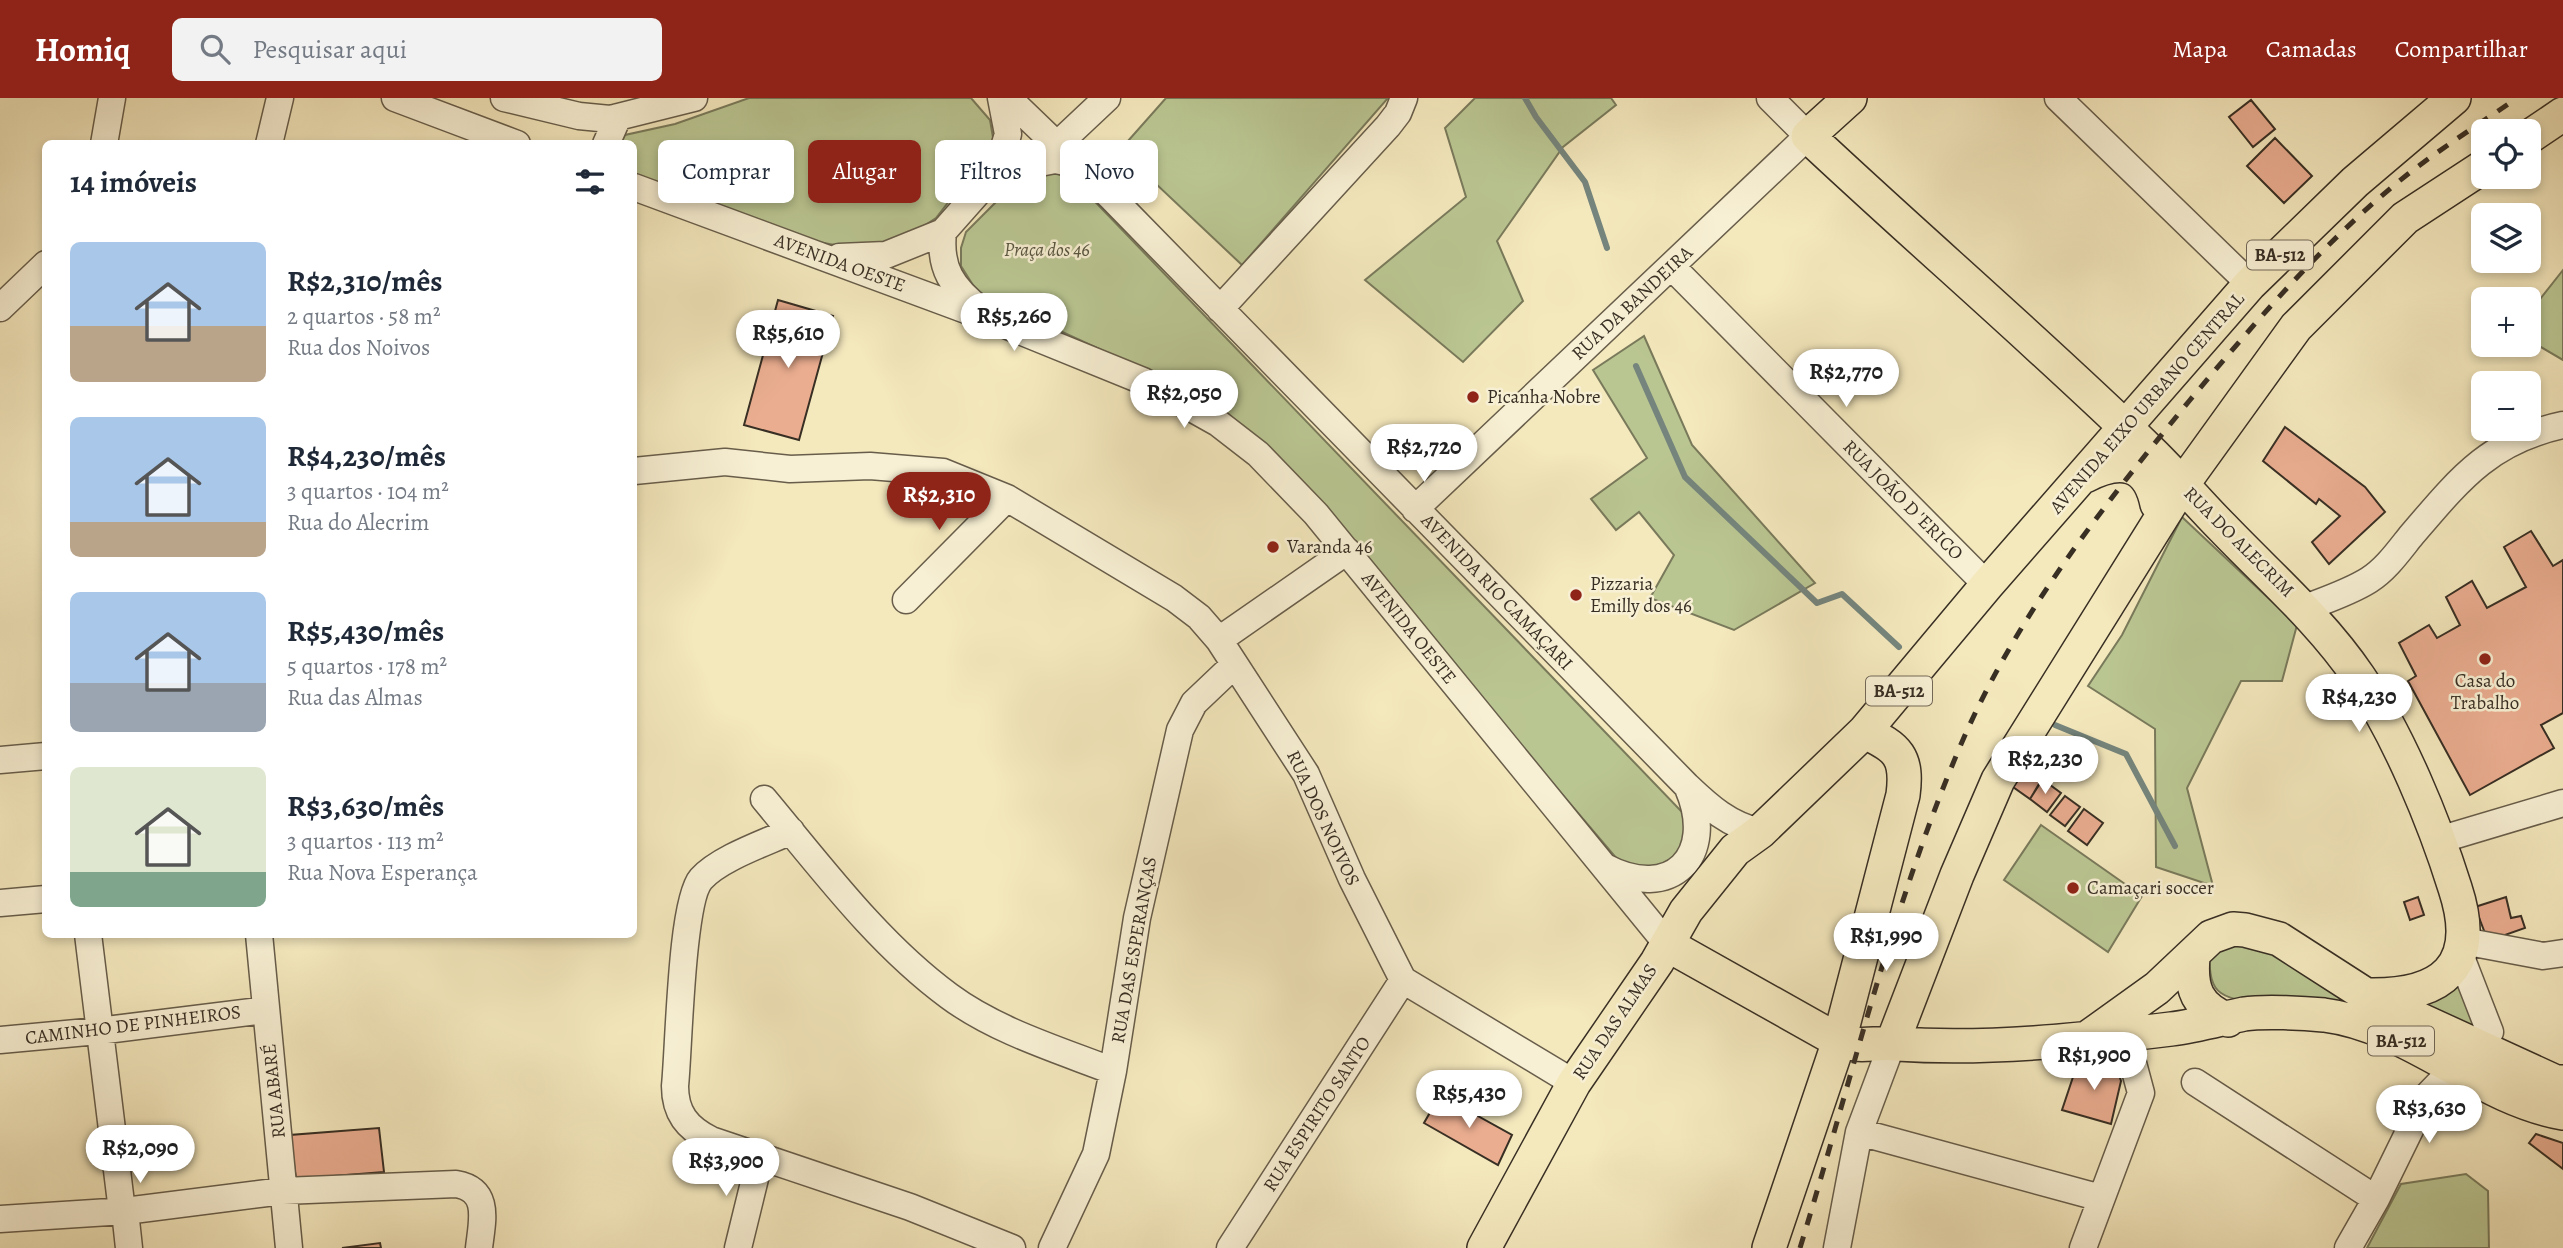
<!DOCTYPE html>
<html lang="pt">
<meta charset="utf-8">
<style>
:root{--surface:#fff;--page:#f2f2f3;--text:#1f2937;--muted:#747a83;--accent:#8f2418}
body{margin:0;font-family:Alegreya,serif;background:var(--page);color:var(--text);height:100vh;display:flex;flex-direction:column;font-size:26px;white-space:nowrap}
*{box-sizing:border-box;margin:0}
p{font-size:23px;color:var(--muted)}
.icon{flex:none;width:38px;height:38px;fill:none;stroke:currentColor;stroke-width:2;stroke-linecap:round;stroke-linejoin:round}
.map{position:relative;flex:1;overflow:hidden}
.side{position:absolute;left:42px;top:42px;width:595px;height:798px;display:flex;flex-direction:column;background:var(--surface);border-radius:10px;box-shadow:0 4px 10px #0003}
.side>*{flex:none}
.banner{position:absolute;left:658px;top:42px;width:665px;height:63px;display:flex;gap:14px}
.buttons{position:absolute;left:2471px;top:21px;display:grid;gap:14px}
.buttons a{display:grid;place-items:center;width:70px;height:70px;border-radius:10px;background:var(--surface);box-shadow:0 4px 10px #0003;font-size:35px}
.price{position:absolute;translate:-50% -60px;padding:0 16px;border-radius:24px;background:#fff;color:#222;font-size:23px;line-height:46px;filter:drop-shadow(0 2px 4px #0008)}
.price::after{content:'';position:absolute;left:50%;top:42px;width:21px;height:16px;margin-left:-10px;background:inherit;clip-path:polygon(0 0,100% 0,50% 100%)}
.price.current{background:var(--accent);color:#fff}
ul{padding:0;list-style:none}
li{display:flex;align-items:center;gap:21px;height:175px;padding:0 28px}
li span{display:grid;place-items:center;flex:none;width:196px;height:140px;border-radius:10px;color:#555}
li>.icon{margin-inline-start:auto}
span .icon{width:84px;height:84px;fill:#fffc;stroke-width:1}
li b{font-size:30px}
h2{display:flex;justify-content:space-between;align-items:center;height:84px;padding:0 28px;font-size:30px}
.chip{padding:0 24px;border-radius:10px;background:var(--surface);box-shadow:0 4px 10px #0003;font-size:24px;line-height:63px}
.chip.current{background:var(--accent);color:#fff}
header{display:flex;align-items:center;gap:42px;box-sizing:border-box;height:98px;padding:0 35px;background:var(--accent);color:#fff}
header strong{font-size:33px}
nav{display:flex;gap:38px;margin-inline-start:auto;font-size:24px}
.search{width:490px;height:63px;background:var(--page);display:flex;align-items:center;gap:18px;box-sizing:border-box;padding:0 24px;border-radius:10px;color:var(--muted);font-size:26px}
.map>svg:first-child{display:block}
</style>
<header>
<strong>Homiq</strong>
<div class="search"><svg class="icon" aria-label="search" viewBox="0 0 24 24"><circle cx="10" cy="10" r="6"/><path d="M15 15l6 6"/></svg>Pesquisar aqui</div>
<nav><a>Mapa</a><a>Camadas</a><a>Compartilhar</a></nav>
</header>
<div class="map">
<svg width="2563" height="1150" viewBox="0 0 2563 1150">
<rect width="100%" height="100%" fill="#f4e8bd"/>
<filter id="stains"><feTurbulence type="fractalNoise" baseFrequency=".00286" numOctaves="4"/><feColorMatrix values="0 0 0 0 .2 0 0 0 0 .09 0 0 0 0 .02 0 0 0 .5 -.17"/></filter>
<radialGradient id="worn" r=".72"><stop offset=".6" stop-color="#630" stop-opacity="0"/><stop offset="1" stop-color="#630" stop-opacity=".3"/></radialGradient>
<path fill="#bac692" stroke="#797a5b" stroke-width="2" d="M749,0H971L990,22L994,45L936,120L907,139L855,151L819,144L634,78V46H620L625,37L675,26Z
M1166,0H1388L1242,167L1120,52Z
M1475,0H1611L1616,7L1563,49L1497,143L1523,203L1463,264L1365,182L1466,99L1445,30Z
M1051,72L1078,86L1682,714C1690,738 1684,758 1657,768C1648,771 1633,768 1623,768L1274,357L1191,293L978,195L961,168V150L966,134L1025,75Z
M2563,172V262L2529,242V215Z
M1644,238L1692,347L1815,485L1734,532L1650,500L1674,457L1639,414L1616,432L1591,401L1647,360L1593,272Z
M2182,419L2297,527L2282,583H2241L2187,690L2213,788L2156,769L2155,631L2088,588L2122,537Z
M2041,727L2142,798L2108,854L2004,782Z
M2253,844L2363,905C2331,906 2245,912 2221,895C2210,888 2210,872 2209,860L2226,845Z
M2465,872L2481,938L2418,908L2440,901Z
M2466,1076L2488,1093L2489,1150H2367L2401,1086Z"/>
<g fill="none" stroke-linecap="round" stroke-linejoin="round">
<path stroke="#75857d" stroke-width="6" d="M1525,0L1536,19L1585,84L1607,150
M1636,268L1685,379L1817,505L1842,496L1899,549
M2055,627L2126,656L2175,748"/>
</g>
<path fill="#eaad90" stroke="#382f24" stroke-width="2" d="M2251,2L2275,31L2253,49L2229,19Z
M2275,40L2312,78L2284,105L2247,68Z
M778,202L833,218L799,342L744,327Z
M2285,329L2365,389L2385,414L2329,466L2312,444L2340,418L2319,401L2316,406L2263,363Z
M2531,433L2553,468L2563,462V615L2541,627L2554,650L2470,697L2408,583L2416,578L2399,545L2429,527L2437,540L2460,527L2446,499L2472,483L2487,510L2526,489L2504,449Z
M2029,668L2044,679L2030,701L2013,689Z
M2042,681L2061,695L2047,714L2030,701Z
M2065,698L2080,709L2065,728L2050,717Z
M2084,711L2103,725L2087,747L2068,733Z
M2418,799L2424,817L2410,822L2404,804Z
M2506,799L2511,820L2521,818L2525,830L2488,843L2475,809Z
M2078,964L2111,967L2118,974L2121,983L2111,1026L2062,1012Z
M1440,997L1512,1037L1498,1067L1424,1025Z
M379,1030L384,1074L296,1081L290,1037Z
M2536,1036L2563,1045V1071L2529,1045Z
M380,1145L381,1150H342Z"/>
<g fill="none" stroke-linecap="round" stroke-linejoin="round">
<defs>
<path id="minor" d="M395,0L517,46
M504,0L579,18L610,21L694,0
M1008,0L1112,100L1687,688C1709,709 1729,727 1760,734
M2058,0L2250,186
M104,46L112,0
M269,46L280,0
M606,46L618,19
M1057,47L1107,0
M997,73L1055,62L1076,66
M634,89L993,222L1143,283L1218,325L1258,356L1316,416L1668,847
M943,134C939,170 952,190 981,212
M839,159L886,157L943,134L997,73L1008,36L1001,0
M1671,168L1987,487
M0,210L46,166
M1220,211L1388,28L1398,15L1404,0
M634,373L725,364L790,371L870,368L943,374L1007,400L1174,500L1199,519L1219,542L1306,676L1352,781L1403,882L1574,985
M1415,411L1808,38L1770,0
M906,502L1007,400
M2305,510C2326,502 2350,494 2369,482C2386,471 2398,454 2410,439C2458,383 2488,343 2563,327
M1219,542L1347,453
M0,662L46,658
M764,701C821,769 877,845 949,898C996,933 1059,952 1113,973
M791,733C765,745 720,760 701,781C681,804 679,950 675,988C675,1015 687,1030 711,1042L910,1109L1012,1150
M2439,742L2563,705
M1605,769C1671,804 1717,758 1688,690
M0,805L46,801
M88,836L122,1113
M259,836L289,1150
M2463,843L2543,858L2563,855
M2459,854L2490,934
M0,942L98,933L266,912
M2195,984L2376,1101
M1859,1034L2101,1100
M125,1113L129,1150
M0,1121L125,1113L283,1093L456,1086C491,1092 482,1123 479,1150
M738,1150L760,1060
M1052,1150L1096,1056L1113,973L1137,820L1180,632L1194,605L1234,567
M1230,1150L1403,882
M1837,1150L1859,1034L1892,946
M2083,1150L2141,995L2130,954L2121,937
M2348,1150L2376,1101L2426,999L2454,970"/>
<path id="major" d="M1850,0L1808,38C1921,144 2039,245 2150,353C2175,377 2198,405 2223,430C2270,479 2321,523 2359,579C2399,638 2434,723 2455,790C2481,869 2442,899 2366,897
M2529,39L2563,16
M2085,378C2120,360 2148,363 2157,406
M1668,847L1839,943C1862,950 1874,944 1897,946C1988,952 2081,942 2171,931C2196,928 2220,921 2244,916C2264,913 2303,915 2324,917C2411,928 2478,1000 2563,1015
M2193,859C2190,891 2197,909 2228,922
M2090,938L2157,890L2211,839L2233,831L2245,832L2279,841L2366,897L2556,984H2563
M1892,946L1957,777L1998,682L2182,387L2296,229L2405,120L2483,69
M1484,1150L1574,985L1657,864L1686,813L1735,752L1760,734L1864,634L1987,487L2250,186L2355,84L2454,0
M1769,1150L1839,943L1903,697C1908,659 1898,649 1864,634"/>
</defs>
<use href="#minor" stroke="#675d4a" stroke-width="29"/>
<use href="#major" stroke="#382f24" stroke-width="36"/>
<use href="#minor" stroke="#f8f0d4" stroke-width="26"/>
<use href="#major" stroke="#f4e8bd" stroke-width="33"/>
<path stroke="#382f24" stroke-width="5" stroke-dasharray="12 12" stroke-linecap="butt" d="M1800,1150C1852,981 1892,807 1962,644C2017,517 2103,408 2190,302C2257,222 2326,141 2408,76C2443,49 2481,25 2517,0"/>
</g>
<g fill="#8f2418" stroke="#f8f0d4" stroke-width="2.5">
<circle cx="1473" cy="299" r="7"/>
<circle cx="1273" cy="449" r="7"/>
<circle cx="1576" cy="497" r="7"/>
<circle cx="2485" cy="561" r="7"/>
<circle cx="2073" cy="790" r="7"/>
</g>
<g text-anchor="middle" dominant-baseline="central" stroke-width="5" stroke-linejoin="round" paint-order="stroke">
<g fill="#f8f0d4" stroke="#726959" stroke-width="2">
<rect x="2247" y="142.5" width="66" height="29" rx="5"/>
<rect x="1866" y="578.5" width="66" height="29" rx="5"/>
<rect x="2368" y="928.5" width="66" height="29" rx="5"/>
</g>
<g font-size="18" font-weight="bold" fill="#382f24">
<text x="2280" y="157">BA-512</text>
<text x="1899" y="593">BA-512</text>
<text x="2401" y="943">BA-512</text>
</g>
<g font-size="19" font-style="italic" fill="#585540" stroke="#f8f0d4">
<text x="1047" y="152">Praça dos 46</text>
</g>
<g font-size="19" fill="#382f24" stroke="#f8f0d4">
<text transform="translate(840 165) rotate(20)">AVENIDA OESTE</text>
<text transform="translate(1632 205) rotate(-43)">RUA DA BANDEIRA</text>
<text transform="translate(2147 305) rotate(-49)">AVENIDA EIXO URBANO CENTRAL</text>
<text transform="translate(1903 402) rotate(45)">RUA JOÃO D 'ERICO</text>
<text transform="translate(2239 444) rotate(45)">RUA DO ALECRIM</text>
<text transform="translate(1497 494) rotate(46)">AVENIDA RIO CAMAÇARI</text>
<text transform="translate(1409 530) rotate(51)">AVENIDA OESTE</text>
<text transform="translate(1323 720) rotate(65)">RUA DOS NOIVOS</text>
<text transform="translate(1134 852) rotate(-80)">RUA DAS ESPERANÇAS</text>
<text transform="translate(1615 924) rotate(-56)">RUA DAS ALMAS</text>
<text transform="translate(133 927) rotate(-7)">CAMINHO DE PINHEIROS</text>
<text transform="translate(274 993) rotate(-96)">RUA ABARÉ</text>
<text transform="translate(1317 1016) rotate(-57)">RUA ESPIRITO SANTO</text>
</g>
<g font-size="19" fill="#382f24" stroke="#f8f0d4" text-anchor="start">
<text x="1487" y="299">Picanha Nobre</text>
<text x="1287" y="449">Varanda 46</text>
<text x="1590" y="486">Pizzaria<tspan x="1590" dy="22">Emilly dos 46</tspan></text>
<text x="2485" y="583" text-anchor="middle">Casa do<tspan x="2485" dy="22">Trabalho</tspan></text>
<text x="2087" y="790">Camaçari soccer</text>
</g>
</g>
<rect width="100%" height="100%" filter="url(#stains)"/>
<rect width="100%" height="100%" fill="url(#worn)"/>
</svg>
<div class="buttons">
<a><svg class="icon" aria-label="locate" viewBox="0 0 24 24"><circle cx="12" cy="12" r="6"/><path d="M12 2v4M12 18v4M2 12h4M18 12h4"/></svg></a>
<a><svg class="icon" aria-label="layers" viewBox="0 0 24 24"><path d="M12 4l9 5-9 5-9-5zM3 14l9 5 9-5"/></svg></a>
<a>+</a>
<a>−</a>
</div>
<b class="price" style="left:1014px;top:255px">R$5,260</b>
<b class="price" style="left:788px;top:272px">R$5,610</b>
<b class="price" style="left:1846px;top:311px">R$2,770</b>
<b class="price" style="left:1184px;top:332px">R$2,050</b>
<b class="price" style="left:1424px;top:386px">R$2,720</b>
<b class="price current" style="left:939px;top:434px">R$2,310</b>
<b class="price" style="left:2359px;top:636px">R$4,230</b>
<b class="price" style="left:2045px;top:698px">R$2,230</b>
<b class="price" style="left:1886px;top:875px">R$1,990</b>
<b class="price" style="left:2094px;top:994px">R$1,900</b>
<b class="price" style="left:1469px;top:1032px">R$5,430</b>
<b class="price" style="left:2429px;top:1047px">R$3,630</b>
<b class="price" style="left:140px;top:1087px">R$2,090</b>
<b class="price" style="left:726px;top:1100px">R$3,900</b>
<div class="banner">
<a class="chip">Comprar</a>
<a class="chip current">Alugar</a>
<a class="chip">Filtros</a>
<a class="chip">Novo</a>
</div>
<section class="side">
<h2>14 imóveis<svg class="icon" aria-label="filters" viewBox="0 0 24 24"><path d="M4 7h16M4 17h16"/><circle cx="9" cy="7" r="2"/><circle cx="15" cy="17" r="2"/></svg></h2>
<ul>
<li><span style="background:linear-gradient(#a9c7e8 60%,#b9a48a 0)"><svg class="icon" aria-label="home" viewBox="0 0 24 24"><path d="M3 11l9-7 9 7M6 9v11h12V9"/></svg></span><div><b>R$2,310/mês</b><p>2 quartos · 58 m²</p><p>Rua dos Noivos</p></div></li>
<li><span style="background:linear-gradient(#a9c7e8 75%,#b9a48a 0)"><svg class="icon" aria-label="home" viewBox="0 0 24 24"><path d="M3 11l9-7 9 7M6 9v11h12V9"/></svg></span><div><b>R$4,230/mês</b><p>3 quartos · 104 m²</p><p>Rua do Alecrim</p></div></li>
<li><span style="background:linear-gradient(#a9c7e8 65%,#9aa5b1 0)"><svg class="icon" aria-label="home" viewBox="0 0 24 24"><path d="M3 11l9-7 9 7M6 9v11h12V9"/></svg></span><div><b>R$5,430/mês</b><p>5 quartos · 178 m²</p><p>Rua das Almas</p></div></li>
<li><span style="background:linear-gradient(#dfe7d0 75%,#7fa58c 0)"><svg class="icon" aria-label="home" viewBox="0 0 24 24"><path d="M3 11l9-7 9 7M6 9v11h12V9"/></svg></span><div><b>R$3,630/mês</b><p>3 quartos · 113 m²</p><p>Rua Nova Esperança</p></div></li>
</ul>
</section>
</div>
